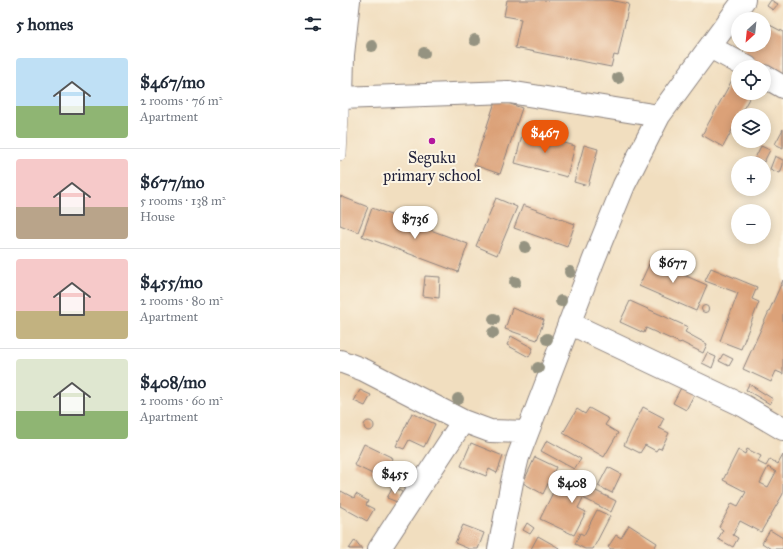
<!DOCTYPE html>
<meta charset="utf-8">
<style>
:root{--surface:#fff;--page:#f2f2f3;--text:#1f2937;--muted:#747a83;--line:#e0e1e3;--accent:#ea580c}
body{margin:0;font-family:"IM FELL Great Primer",serif;background:var(--page);color:var(--text);height:100vh;display:flex;flex-direction:column;font-size:15px;white-space:nowrap}
*{box-sizing:border-box;margin:0}
p{font-size:13px;color:var(--muted)}
.icon{flex:none;width:22px;height:22px;fill:none;stroke:currentColor;stroke-width:2;stroke-linecap:round;stroke-linejoin:round}
.map{position:relative;flex:1;overflow:hidden}
.sheet{display:flex;flex-direction:column;background:var(--surface);width:340px}
.sheet>*{flex:none}
.needle{width:26px;rotate:207deg}
.fabs{position:absolute;left:391px;top:12px;display:grid;gap:8px}
.fabs a{display:grid;place-items:center;width:40px;height:40px;border-radius:50%;background:var(--surface);box-shadow:0 2px 10px #0003;font-size:20px}
.price{position:absolute;translate:-50% -34px;padding:0 9px;border-radius:14px;background:#fff;color:#222;font-size:13px;line-height:26px;filter:drop-shadow(0 1px 2px #0008)}
.price::after{content:'';position:absolute;left:50%;top:24px;width:12px;height:9px;margin-left:-6px;background:inherit;clip-path:polygon(0 0,100% 0,50% 100%)}
.price.on{background:var(--accent);color:#fff}
ul{padding:0;list-style:none}
li{display:flex;align-items:center;gap:12px;height:100px;padding:0 16px}
li+li{border-top:1px solid var(--line)}
li span{display:grid;place-items:center;flex:none;width:112px;height:80px;border-radius:4px;color:#555}
li>.icon{margin-inline-start:auto}
span .icon{width:48px;height:48px;fill:#fffc;stroke-width:1}
li b{font-size:17px}
h2{display:flex;justify-content:space-between;align-items:center;height:48px;padding:0 16px;font-size:17px}
main{display:flex;flex:1;min-height:0}
.map>svg:first-child{display:block}
</style>
<main>
<section class="sheet">
<h2>5 homes<svg class="icon" aria-label="filters" viewBox="0 0 24 24"><path d="M4 7h16M4 17h16"/><circle cx="9" cy="7" r="2"/><circle cx="15" cy="17" r="2"/></svg></h2>
<ul>
<li><span style="background:linear-gradient(#bfe0f5 60%,#8fb573 0)"><svg class="icon" aria-label="home" viewBox="0 0 24 24"><path d="M3 11l9-7 9 7M6 9v11h12V9"/></svg></span><div><b>$467/mo</b><p>2 rooms · 76 m²</p><p>Apartment</p></div></li>
<li><span style="background:linear-gradient(#f6c9c9 60%,#b9a48a 0)"><svg class="icon" aria-label="home" viewBox="0 0 24 24"><path d="M3 11l9-7 9 7M6 9v11h12V9"/></svg></span><div><b>$677/mo</b><p>5 rooms · 138 m²</p><p>House</p></div></li>
<li><span style="background:linear-gradient(#f6c9c9 65%,#c2b280 0)"><svg class="icon" aria-label="home" viewBox="0 0 24 24"><path d="M3 11l9-7 9 7M6 9v11h12V9"/></svg></span><div><b>$455/mo</b><p>2 rooms · 80 m²</p><p>Apartment</p></div></li>
<li><span style="background:linear-gradient(#dfe7d0 65%,#8fb573 0)"><svg class="icon" aria-label="home" viewBox="0 0 24 24"><path d="M3 11l9-7 9 7M6 9v11h12V9"/></svg></span><div><b>$408/mo</b><p>2 rooms · 60 m²</p><p>Apartment</p></div></li>
</ul>
</section>
<div class="map">
<svg width="443" height="549" viewBox="0 0 443 549">
<rect width="100%" height="100%" fill="#fcf5e5"/>
<filter id="ink" filterUnits="userSpaceOnUse"><feTurbulence type="fractalNoise" baseFrequency=".025" numOctaves="2"/><feDisplacementMap in="SourceGraphic" scale="8" xChannelSelector="R" yChannelSelector="G"/><feConvolveMatrix kernelMatrix="1 2 1 2 8 2 1 2 1" color-interpolation-filters="sRGB"/></filter>
<filter id="wash" filterUnits="userSpaceOnUse"><feTurbulence type="fractalNoise" baseFrequency=".012" numOctaves="4" result="noise"/><feDisplacementMap in="SourceGraphic" scale="16" xChannelSelector="R" yChannelSelector="G"/><feGaussianBlur stdDeviation="0.9" result="paint"/><feColorMatrix in="noise" values="0 0 0 0 0 0 0 0 0 0 0 0 0 0 0 0 0 1.4 0 .05"/><feComposite in="paint" operator="in"/></filter>
<g filter="url(#wash)">
<rect width="100%" height="100%" fill="#f1debf"/>
<g id="blocks">
<path fill="#dba178" fill-rule="evenodd" d="M167,0H270L289,4L278,56L274,55L271,67L175,48L181,19L164,16Z
M431,0L438,4L433,10L427,6Z
M424,22L443,32V76L402,54L407,45H424Z
M397,71L398,72V93H412L400,115H398V119L383,147L362,135Z
M156,99L182,108L160,174L134,165Z
M443,129V148L435,144Z
M183,131L235,146L227,177L175,163Z
M244,145L258,149L248,186L234,182Z
M421,146L430,150L424,162L415,158Z
M435,156L443,160V165L440,173L430,169Z
M0,196L28,207L18,232L0,225Z
M156,198L177,207L157,255L136,246Z
M183,205L235,224L227,247L174,228Z
M32,208L128,244L118,272L22,236Z
M312,258L325,264L327,261L341,267L339,273L367,285L356,311L299,286Z
M371,268L417,287L412,299L419,302L401,349L380,341L398,293L365,281Z
M85,276L100,277L99,298L83,296Z
M443,280V374L436,371L431,382L403,369Z
M290,301L348,327L345,332L367,344L363,353L341,342L340,343L306,328L304,333L280,322Z
M361.5 309a3.5 3.5 0 1 1 7 0a3.5 3.5 0 1 1-7 0Z
M172,308L204,320L197,340L165,329Z
M171,336L193,348L189,357L167,345Z
M367,353L376,357L372,368L362,363Z
M383,354L393,359L389,366L379,361Z
M343,384L356,391L346,410L333,403Z
M409,384L433,399L430,404L406,390Z
M20,390L31,395L25,406L14,401Z
M303,407L324,418L319,428L329,433L321,449L318,448L316,451L305,445L300,453L284,445Z
M249,408L269,419L265,425L278,433L264,457L223,433L237,409L245,414Z
M72,413L95,424L84,447L69,440L64,449L56,446Z
M24 426a5 5 0 1 1 10 0a5 5 0 1 1-10 0Z
M207,440L241,459L234,469L201,451Z
M131,443L163,456L157,473L149,469L146,476L121,466Z
M24,444L53,458L48,468L54,471L49,482L14,465Z
M407,449L421,456L418,462L426,466L430,459L438,464L443,455V494L421,532L400,521L393,535L398,538L393,547L378,539L383,530L379,527L392,503L398,506L406,492L383,480L398,450L405,454ZM428,467L436,472L428,487L420,483Z
M195,457L216,467L203,494L183,483Z
M268,467L281,474L272,493L258,486Z
M222,474L276,501L271,512L243,498L238,508L246,512L234,535L200,519Z
M53,487L62,492L57,502L47,498Z
M1,491L14,498L16,494L28,501L26,505L34,509L27,521L0,506V494Z
M257,510L270,516L253,549H245L235,544L240,533L244,535Z
M187,523L194,528L190,534L183,530Z
M123,525L144,533L138,549H129L115,543Z
M289,525L317,543L314,549H271L268,547L276,535L281,538Z
M430,530L443,538V549H431L422,543Z
M198,536L221,549H191Z
M15,540L22,549H9Z"/>
</g>
</g>
<g filter="url(#ink)">
<use href="#blocks" fill-opacity="0" stroke="#8a807d" stroke-width="1"/>
<g fill="none" stroke-linecap="round" stroke-linejoin="round">
<defs>
<path id="service" d="M0,154L2,116V98"/>
<path id="minor" d="M370,47L407,67
M424,76L443,87
M0,98L169,92L319,116
M2,98L3,55L9,0
M229,323L404,406L443,429
M0,361L24,370L123,421L150,431L187,432
M39,549L123,421
M159,549L172,482L178,457L254,259L284,185L319,116L404,0"/>
</defs>
<use href="#service" stroke="#8a807d" stroke-width="14"/>
<use href="#minor" stroke="#8a807d" stroke-width="24"/>
<use href="#service" stroke="#fff" stroke-width="13"/>
<use href="#minor" stroke="#fff" stroke-width="22"/>
</g>
<g fill="#959381">
<circle cx="135" cy="40" r="6"/>
<circle cx="32" cy="46" r="6"/>
<circle cx="84" cy="53" r="6"/>
<circle cx="278" cy="78" r="6"/>
<circle cx="185" cy="247" r="6"/>
<circle cx="230" cy="272" r="6"/>
<circle cx="175" cy="282" r="6"/>
<circle cx="221" cy="301" r="6"/>
<circle cx="154" cy="319" r="6"/>
<circle cx="153" cy="333" r="6"/>
<circle cx="207" cy="339" r="6"/>
<circle cx="198" cy="368" r="6"/>
<circle cx="118" cy="399" r="6"/>
</g>
</g>
<circle fill="#b5179e" stroke="#fcf5e5" stroke-width="1.5" cx="92" cy="141" r="4"/>
<g text-anchor="middle" dominant-baseline="central" stroke-width="4" stroke-linejoin="round" paint-order="stroke">
<g font-size="16" fill="#22223b" stroke="#fcf5e5">
<text x="92" y="157">Seguku<tspan x="92" dy="18">primary school</tspan></text>
</g>
</g>
</svg>
<div class="fabs">
<a><svg class="needle" viewBox="-14 -14 28 28"><path d="M0-13l5 13h-10z" fill="#e53935"/><path d="M0 13l5-13h-10z" fill="#747a83"/></svg></a>
<a><svg class="icon" aria-label="locate" viewBox="0 0 24 24"><circle cx="12" cy="12" r="6"/><path d="M12 2v4M12 18v4M2 12h4M18 12h4"/></svg></a>
<a><svg class="icon" aria-label="layers" viewBox="0 0 24 24"><path d="M12 4l9 5-9 5-9-5zM3 14l9 5 9-5"/></svg></a>
<a>+</a>
<a>−</a>
</div>
<b class="price on" style="left:205px;top:154px">$467</b>
<b class="price" style="left:75px;top:240px">$736</b>
<b class="price" style="left:333px;top:284px">$677</b>
<b class="price" style="left:55px;top:495px">$455</b>
<b class="price" style="left:232px;top:504px">$408</b>
</div>
</main>
